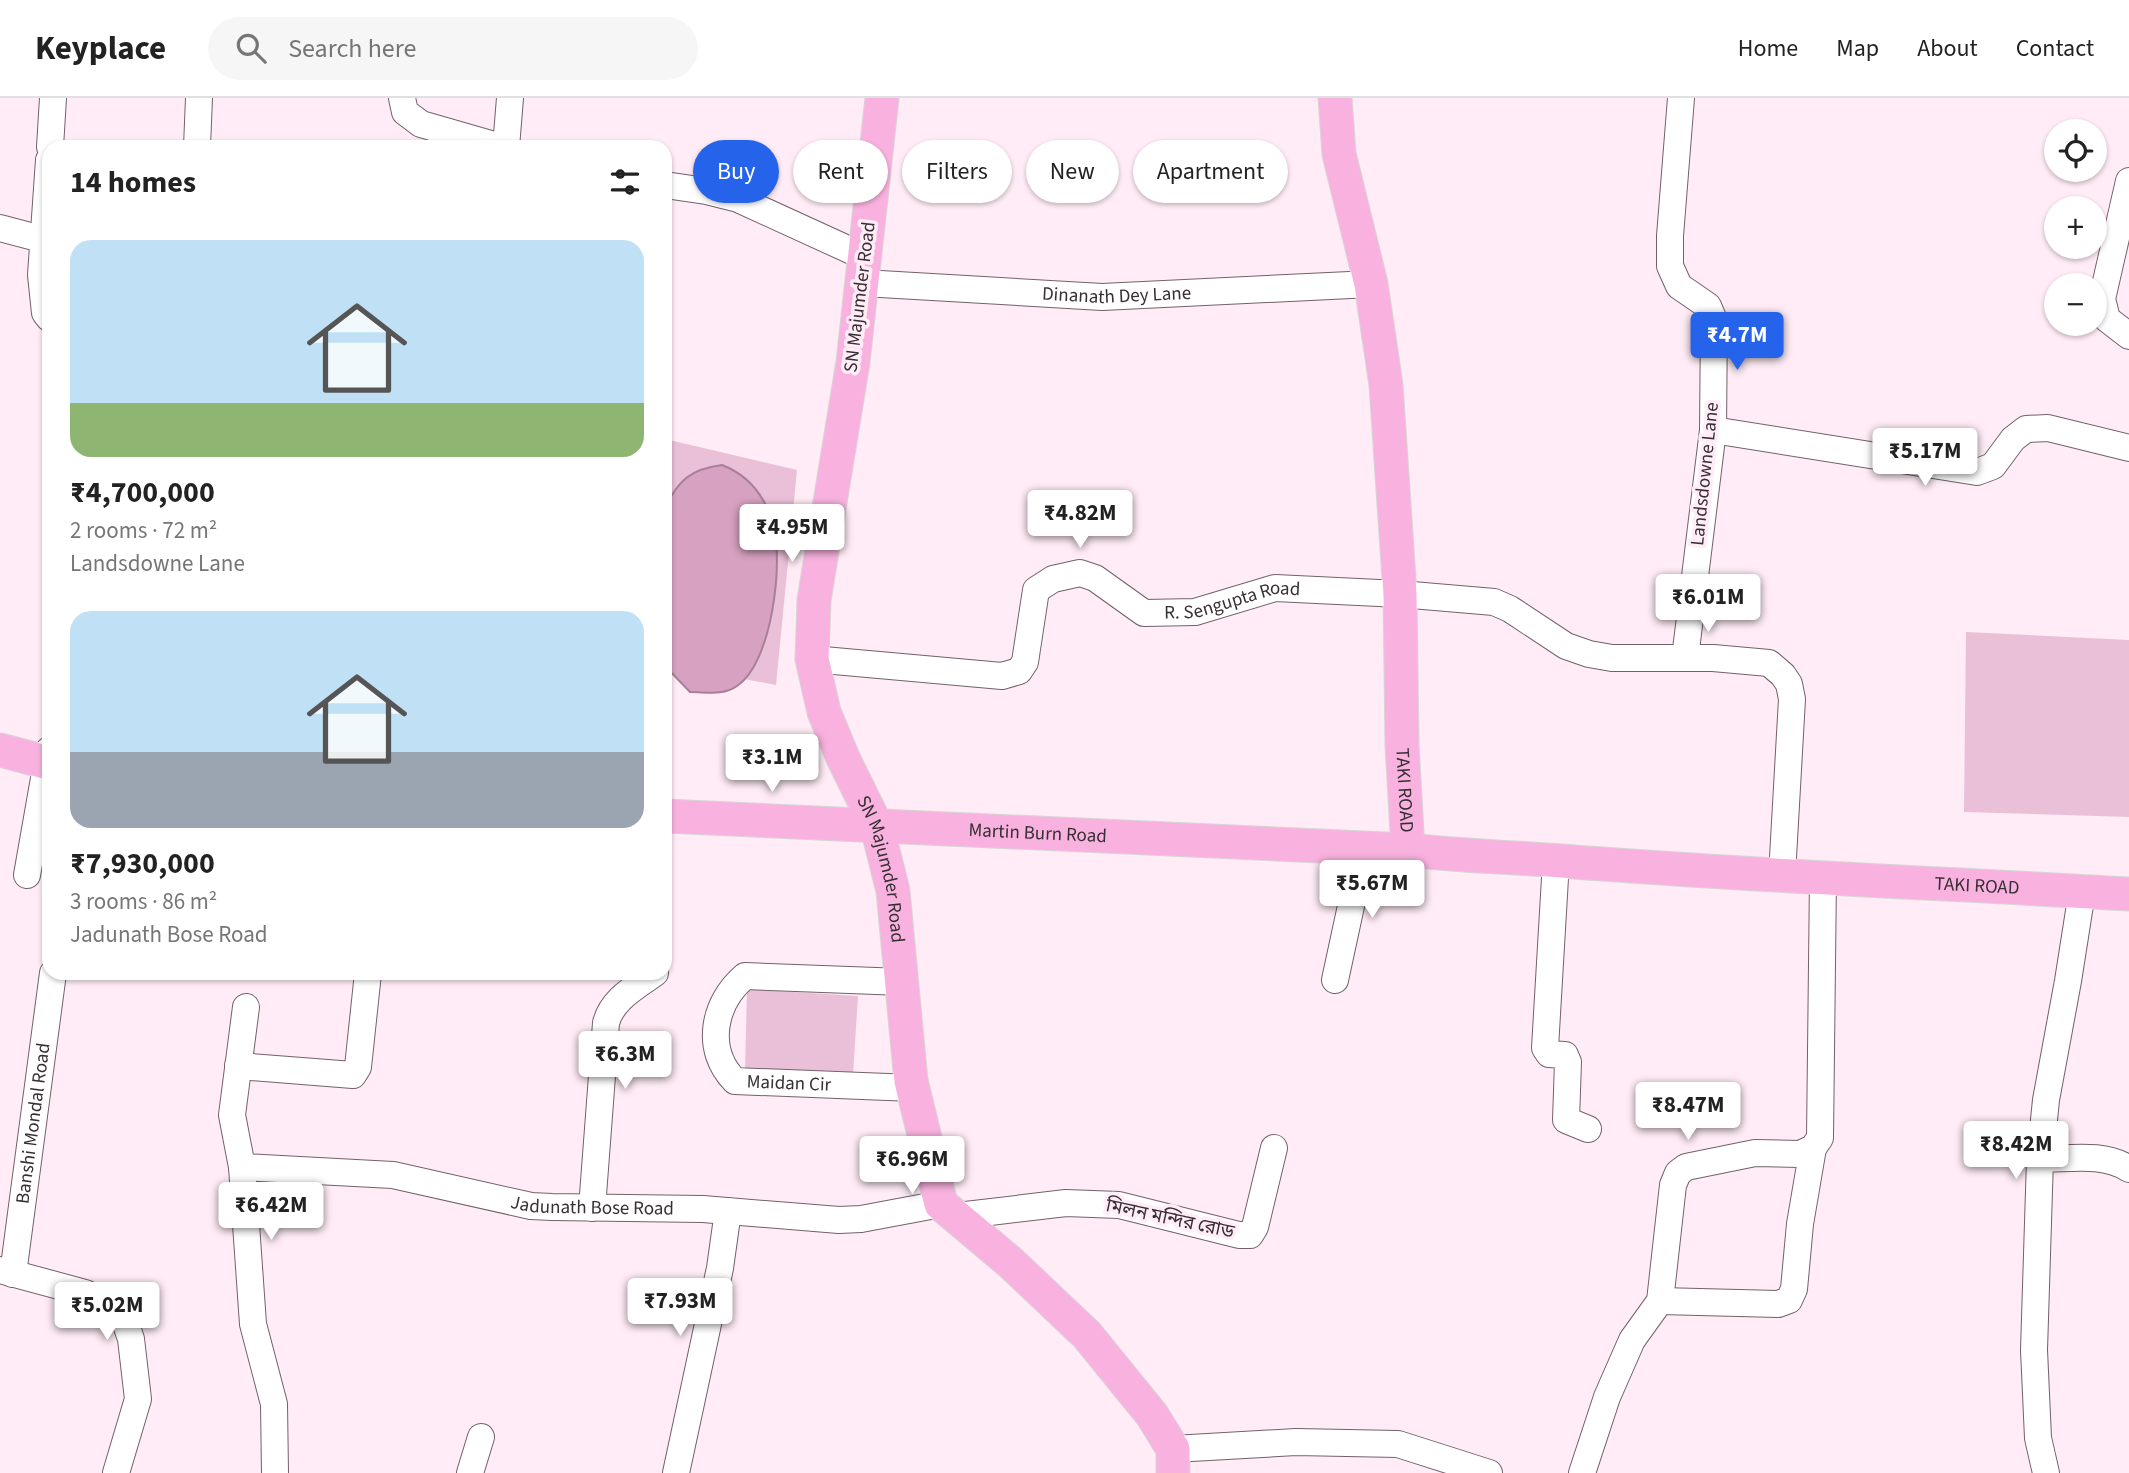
<!DOCTYPE html>
<meta charset="utf-8">
<style>
:root{--surface:#fff;--page:#f6f6f6;--text:#222;--muted:#767676;--line:#e0e0e0;--accent:#2563eb}
body{margin:0;font-family:"Source Sans 3","Noto Sans Bengali",sans-serif;background:var(--page);color:var(--text);height:100vh;display:flex;flex-direction:column;font-size:26px;white-space:nowrap}
*{box-sizing:border-box;margin:0}
p{font-size:23px;color:var(--muted)}
.icon{flex:none;width:38px;height:38px;fill:none;stroke:currentColor;stroke-width:2;stroke-linecap:round;stroke-linejoin:round}
.map{position:relative;flex:1;overflow:hidden}
.panel{position:absolute;left:42px;top:42px;width:630px;height:840px;display:flex;flex-direction:column;background:var(--surface);border-radius:21px;box-shadow:0 2px 5px #0004}
.panel>*{flex:none}
.top-card{position:absolute;left:693px;top:42px;width:665px;height:63px;display:flex;gap:14px}
.fabs{position:absolute;left:2044px;top:21px;display:grid;gap:14px}
.fabs a{display:grid;place-items:center;width:63px;height:63px;border-radius:50%;background:var(--surface);box-shadow:0 2px 5px #0004;font-size:35px}
.price{position:absolute;translate:-50% -60px;padding:0 16px;border-radius:7px;background:#fff;color:#222;font-size:23px;line-height:46px;filter:drop-shadow(0 2px 4px #0008)}
.price::after{content:'';position:absolute;left:50%;top:42px;width:21px;height:16px;margin-left:-10px;background:inherit;clip-path:polygon(0 0,100% 0,50% 100%)}
.price.selected{background:var(--accent);color:#fff}
ul{padding:0;list-style:none}
li{display:grid;align-content:center;gap:14px;height:371px;padding:0 28px}
li span{display:grid;place-items:center;height:217px;border-radius:21px;color:#555}
li>.icon{margin-inline-start:auto}
span .icon{width:126px;height:126px;fill:#fffc;stroke-width:1}
li b{font-size:30px}
h2{display:flex;justify-content:space-between;align-items:center;height:84px;padding:0 28px;font-size:30px}
.pill{padding:0 24px;border-radius:32px;background:var(--surface);box-shadow:0 2px 5px #0004;font-size:24px;line-height:63px}
.pill.selected{background:var(--accent);color:#fff}
header{display:flex;align-items:center;gap:42px;box-sizing:border-box;height:98px;padding:0 35px;background:var(--surface);border-bottom:2px solid var(--line)}
header strong{font-size:33px}
nav{display:flex;gap:38px;margin-inline-start:auto;font-size:24px}
.search{width:490px;height:63px;background:var(--page);display:flex;align-items:center;gap:18px;box-sizing:border-box;padding:0 24px;border-radius:38px;color:var(--muted);font-size:26px}
.map>svg:first-child{display:block}
</style>
<header>
<strong>Keyplace</strong>
<div class="search"><svg class="icon" aria-label="search" viewBox="0 0 24 24"><circle cx="10" cy="10" r="6"/><path d="M15 15l6 6"/></svg>Search here</div>
<nav><a>Home</a><a>Map</a><a>About</a><a>Contact</a></nav>
</header>
<div class="map">
<svg width="2129" height="1375" viewBox="0 0 2129 1375">
<rect width="100%" height="100%" fill="#ffecf6"/>
<path fill="#eac0d8" d="M665,341L797,372L776,587L665,566Z
M1966,534L2129,542V719L1964,714Z
M747,891L858,898L853,977L745,973Z"/>
<path fill="#d7a1c1" stroke="#a77f96" stroke-width="2" d="M722,367C748,377 765,398 773,426C784,464 772,565 737,588C723,598 707,594 690,594L665,568V410C678,382 691,371 722,367Z"/>
<g fill="none" stroke-linecap="round" stroke-linejoin="round">
<defs>
<g id="minor">
<path d="M402,0L405,14L421,26L501,49"/>
<path d="M1681,0L1670,138V168L1679,188L1708,208L1714,222L1713,332L1685,560"/>
<path d="M50,49L53,0"/>
<path d="M197,49L199,0"/>
<path d="M506,49L510,0"/>
<path d="M49,62L41,177L45,215L49,220"/>
<path d="M2129,83L2102,201L2107,221L2129,238"/>
<path d="M665,87L706,93L738,101L865,159"/>
<path d="M0,130L49,143"/>
<path id="s1" d="M863,185L1102,199L1371,186"/>
<path d="M1713,332L1977,374L1993,368L2013,341L2026,331L2048,330L2129,350"/>
<path id="s2" d="M812,561L1002,578L1019,573L1025,564L1036,492L1053,481L1080,475L1095,480L1144,515L1195,514L1275,490L1400,496L1494,504L1510,511L1566,548L1589,556L1612,560H1713L1769,565L1783,577L1789,586L1792,601L1782,777"/>
<path d="M1556,763L1545,950L1549,956L1565,957L1568,964L1566,1022L1588,1031"/>
<path d="M27,777L49,652"/>
<path d="M1335,882L1354,794L1368,751"/>
<path id="s3" d="M903,884L745,878C713,905 704,952 735,983L913,990"/>
<path d="M246,909L232,1017L242,1069L253,1226L274,1306L275,1375"/>
<path d="M238,968L353,977L358,969L368,875"/>
<path d="M2040,1061C2069,1061 2104,1054 2129,1071"/>
<path id="s4" d="M242,1069L393,1077L531,1108L552,1109L703,1111L839,1122L861,1121L941,1106"/>
<path d="M592,1110L606,925C612,901 636,889 655,875"/>
<path d="M957,1118L1066,1105L1119,1107L1239,1137H1250L1255,1129L1274,1050"/>
<path d="M0,1172L85,1195L121,1212L131,1241L138,1301L116,1375"/>
<path id="s5" d="M13,1176L53,875"/>
<path d="M1660,1203L1778,1206L1789,1202L1794,1191L1800,1126L1813,1050"/>
<path d="M1173,1351L1296,1344L1398,1346L1489,1375"/>
<path d="M470,1375L481,1339"/>
<path d="M676,1375L720,1170L728,1113"/>
<path d="M1582,1375L1607,1299L1632,1242L1660,1203L1673,1087L1678,1075L1686,1069L1755,1055L1800,1056L1813,1050L1820,1040L1823,780"/>
<path d="M2046,1375L2038,1340L2034,1252L2040,1061L2046,1002L2068,883L2082,794"/>
</g>
<g id="major">
<path id="s6" d="M882,0L853,264L814,502L812,561L824,614L843,660L877,729L893,793L911,983L941,1106L1011,1165L1087,1237L1152,1317L1173,1351V1375"/>
<path id="s7" d="M1335,0L1339,56L1371,186L1386,287L1400,496L1402,647L1408,752C1459,758 1510,759 1562,763C1751,778 1940,785 2129,796"/>
<path d="M0,652L49,665"/>
<path id="s8" d="M665,718L1408,752"/>
</g>
</defs>
<use href="#minor" stroke="#72616b" stroke-width="28"/>
<use href="#major" stroke="#d7d5d6" stroke-width="35"/>
<use href="#minor" stroke="#fff" stroke-width="26"/>
<use href="#major" stroke="#f9b2df" stroke-width="33"/>
</g>
<g text-anchor="middle" dominant-baseline="central" stroke-width="7" stroke-linejoin="round" paint-order="stroke">
<g font-size="19" fill="#362f33" stroke="#ffecf6">
<text stroke="none"><textPath href="#s1" startOffset="254">Dinanath Dey Lane</textPath></text>
<text transform="translate(860 199) rotate(-83)">SN Majumder Road</text>
<text transform="translate(1705 376) rotate(-84)">Landsdowne Lane</text>
<text stroke="none"><textPath href="#s2" startOffset="506">R. Sengupta Road</textPath></text>
<text stroke="none"><textPath href="#s7" startOffset="698">TAKI ROAD</textPath></text>
<text stroke="none"><textPath href="#s8" startOffset="373">Martin Burn Road</textPath></text>
<text stroke="none"><textPath href="#s6" startOffset="789">SN Majumder Road</textPath></text>
<text stroke="none"><textPath href="#s7" startOffset="1328">TAKI ROAD</textPath></text>
<text stroke="none"><textPath href="#s3" startOffset="331">Maidan Cir</textPath></text>
<text stroke="none"><textPath href="#s5" startOffset="152">Banshi Mondal Road</textPath></text>
<text stroke="none"><textPath href="#s4" startOffset="354">Jadunath Bose Road</textPath></text>
<text transform="translate(1170 1121) rotate(12)">মিলন মন্দির রোড</text>
</g>
</g>
</svg>
<div class="fabs">
<a><svg class="icon" aria-label="locate" viewBox="0 0 24 24"><circle cx="12" cy="12" r="6"/><path d="M12 2v4M12 18v4M2 12h4M18 12h4"/></svg></a>
<a>+</a>
<a>−</a>
</div>
<b class="price selected" style="left:1737px;top:274px">₹4.7M</b>
<b class="price" style="left:1925px;top:390px">₹5.17M</b>
<b class="price" style="left:1080px;top:452px">₹4.82M</b>
<b class="price" style="left:792px;top:466px">₹4.95M</b>
<b class="price" style="left:1708px;top:536px">₹6.01M</b>
<b class="price" style="left:772px;top:696px">₹3.1M</b>
<b class="price" style="left:1372px;top:822px">₹5.67M</b>
<b class="price" style="left:625px;top:993px">₹6.3M</b>
<b class="price" style="left:1688px;top:1044px">₹8.47M</b>
<b class="price" style="left:2016px;top:1083px">₹8.42M</b>
<b class="price" style="left:912px;top:1098px">₹6.96M</b>
<b class="price" style="left:271px;top:1144px">₹6.42M</b>
<b class="price" style="left:680px;top:1240px">₹7.93M</b>
<b class="price" style="left:107px;top:1244px">₹5.02M</b>
<div class="top-card">
<a class="pill selected">Buy</a>
<a class="pill">Rent</a>
<a class="pill">Filters</a>
<a class="pill">New</a>
<a class="pill">Apartment</a>
</div>
<section class="panel">
<h2>14 homes<svg class="icon" aria-label="filters" viewBox="0 0 24 24"><path d="M4 7h16M4 17h16"/><circle cx="9" cy="7" r="2"/><circle cx="15" cy="17" r="2"/></svg></h2>
<ul>
<li><span style="background:linear-gradient(#bfe0f5 75%,#8fb573 0)"><svg class="icon" aria-label="home" viewBox="0 0 24 24"><path d="M3 11l9-7 9 7M6 9v11h12V9"/></svg></span><div><b>₹4,700,000</b><p>2 rooms · 72 m²</p><p>Landsdowne Lane</p></div></li>
<li><span style="background:linear-gradient(#bfe0f5 65%,#9aa5b1 0)"><svg class="icon" aria-label="home" viewBox="0 0 24 24"><path d="M3 11l9-7 9 7M6 9v11h12V9"/></svg></span><div><b>₹7,930,000</b><p>3 rooms · 86 m²</p><p>Jadunath Bose Road</p></div></li>
</ul>
</section>
</div>
